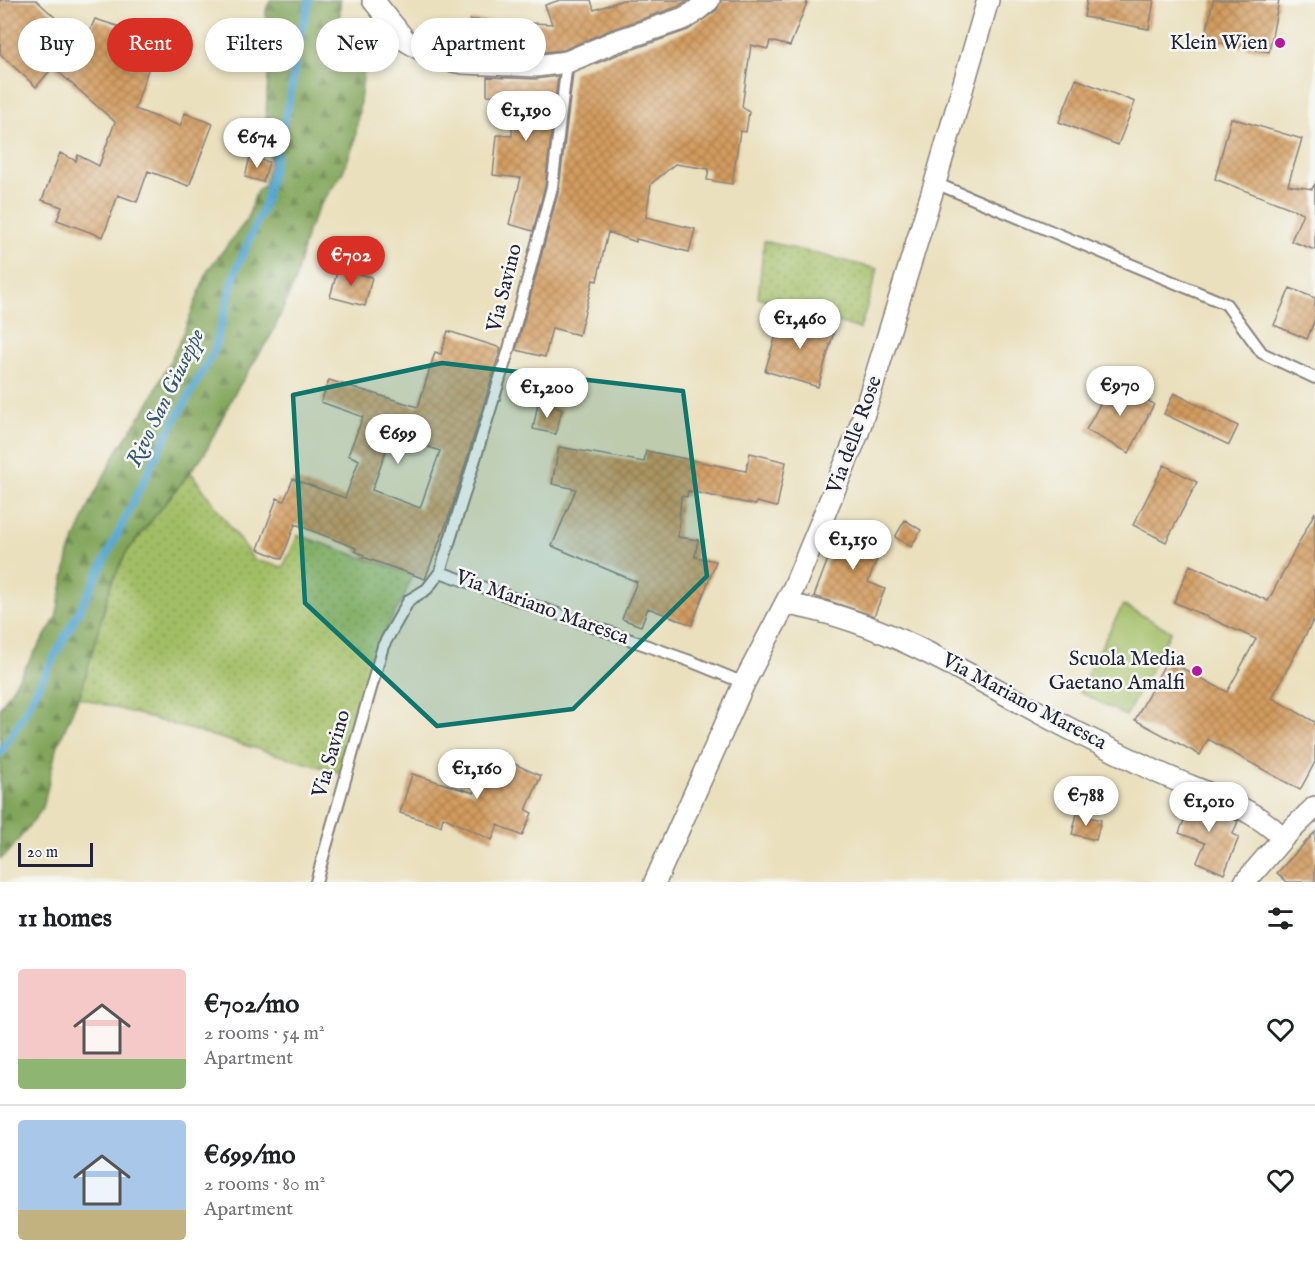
<!DOCTYPE html>
<meta charset="utf-8">
<style>
:root{--surface:#fff;--page:#f6f6f6;--text:#202124;--muted:#757577;--line:#e0e0e0;--accent:#d93025}
body{margin:0;font-family:"IM FELL English",serif;background:var(--page);color:var(--text);height:100vh;display:flex;flex-direction:column;font-size:22px;white-space:nowrap}
*{box-sizing:border-box;margin:0}
p{font-size:20px;color:var(--muted)}
.icon{flex:none;width:33px;height:33px;fill:none;stroke:currentColor;stroke-width:2;stroke-linecap:round;stroke-linejoin:round}
.map{position:relative;height:882px;overflow:hidden}
.details{display:flex;flex-direction:column;background:var(--surface);flex:1}
.details>*{flex:none}
.banner{position:absolute;left:18px;top:18px;width:600px;height:54px;display:flex;gap:12px}
.scale{position:absolute;left:18px;bottom:15px;width:75px;box-sizing:border-box;padding-left:6px;border:3px solid #22223b;border-top:0;font-size:16px;line-height:21px;white-space:nowrap;color:#22223b;-webkit-text-stroke:4px #f6f6f2;paint-order:stroke}
.price{position:absolute;translate:-50% -51px;padding:0 14px;border-radius:21px;background:#fff;color:#222;font-size:20px;line-height:39px;filter:drop-shadow(0 2px 3px #0008)}
.price::after{content:'';position:absolute;left:50%;top:36px;width:18px;height:14px;margin-left:-9px;background:inherit;clip-path:polygon(0 0,100% 0,50% 100%)}
.price.on{background:var(--accent);color:#fff}
ul{padding:0;list-style:none}
li{display:flex;align-items:center;gap:18px;height:150px;padding:0 18px}
li+li{border-top:2px solid var(--line)}
li span{display:grid;place-items:center;flex:none;width:168px;height:120px;border-radius:6px;color:#555}
li>.icon{margin-inline-start:auto}
span .icon{width:72px;height:72px;fill:#fffc;stroke-width:1}
li b{font-size:26px}
h2{display:flex;justify-content:space-between;align-items:center;height:72px;padding:0 18px;font-size:26px}
.pill{padding:0 21px;border-radius:27px;background:var(--surface);box-shadow:0 3px 9px #0003;font-size:21px;line-height:54px}
.pill.on{background:var(--accent);color:#fff}
.map>svg:first-child{display:block}
</style>
<div class="map">
<svg width="1315" height="882" viewBox="0 0 1315 882">
<defs>
<pattern id="green-dots" width="8" height="8" patternUnits="userSpaceOnUse" patternTransform="scale(1.5)"><rect width="8" height="8" fill="#a2be65"/><path d="M2 2h.1M6 6h.1" fill="none" stroke="#849a54" stroke-width="1.8" stroke-linecap="round"/></pattern>
<pattern id="forest-firs" width="22" height="20" patternUnits="userSpaceOnUse" patternTransform="scale(1.5)"><rect width="22" height="20" fill="#81a55a"/><path d="M5 1l3.5 6h-7zM16 11l3.5 6h-7z" fill="#69864c"/></pattern>
<pattern id="building-cross-hatch" width="8" height="8" patternUnits="userSpaceOnUse" patternTransform="scale(1.5)"><rect width="8" height="8" fill="#d39c5f"/><path d="M0 0l8 8M0 8l8-8" fill="none" stroke="#ab7f50"/></pattern>
</defs>
<rect width="100%" height="100%" fill="#f6f6f2"/>
<filter id="ink" filterUnits="userSpaceOnUse"><feTurbulence type="fractalNoise" baseFrequency=".0167" numOctaves="2"/><feDisplacementMap in="SourceGraphic" scale="12" xChannelSelector="R" yChannelSelector="G"/><feConvolveMatrix kernelMatrix="1 2 1 2 8 2 1 2 1" color-interpolation-filters="sRGB"/></filter>
<filter id="wash" filterUnits="userSpaceOnUse"><feTurbulence type="fractalNoise" baseFrequency=".008" numOctaves="4" result="noise"/><feDisplacementMap in="SourceGraphic" scale="24" xChannelSelector="R" yChannelSelector="G"/><feGaussianBlur stdDeviation="1.35" result="paint"/><feColorMatrix in="noise" values="0 0 0 0 0 0 0 0 0 0 0 0 0 0 0 0 0 1.4 0 .05"/><feComposite in="paint" operator="in"/></filter>
<g filter="url(#wash)">
<rect width="100%" height="100%" fill="#eae0bd"/>
<path fill="url(#green-dots)" stroke="#627050" stroke-width="1.5" d="M764,241L878,269L860,329L758,298Z
M190,471L254,560L283,567L298,535L412,575L404,597L378,644L341,773L78,697L111,584L126,553Z"/>
<path fill="url(#forest-firs)" stroke="#52644a" stroke-width="1.5" d="M270,0H340V24L357,50L364,70L355,141L342,174L319,207L307,232L295,281L272,334L234,394L205,453L126,553L111,584L82,689L56,750L43,808L8,853L0,859V708L56,618L69,553L91,501L117,451L149,403L181,339L208,270L247,220L257,190L264,186L270,163L266,117L268,77L266,10Z"/>
<path fill="#a2be65" stroke="#627050" stroke-width="1.5" d="M1123,605L1171,631L1126,716L1078,691Z"/>
<g fill="none" stroke-linecap="round" stroke-linejoin="round">
<path stroke="#53a4cd" stroke-width="8" d="M0,753L18,725L91,588L163,442L214,351L236,270L264,206L291,93L297,50L309,0"/>
</g>
<g id="blocks">
<path fill="url(#building-cross-hatch)" fill-rule="evenodd" d="M0,0H36L84,44L95,19L158,39L135,109L180,126L185,113L213,124L189,186L148,171L137,202L118,195L103,237L57,220L62,207L42,200L60,153L76,161L78,155L99,166L115,122L53,67L36,87L0,54Z
M560,0H591L594,10L623,0H689L677,7L610,30L564,50L535,53L469,50L470,20L552,24L545,5Z
M721,0H808L790,46L770,41L768,49L751,45L742,107L749,112L746,132L740,131L732,184L707,180L709,169L675,164L651,184L646,217L695,229L689,252L636,239V242L608,232L597,281L593,280L579,335L552,328L545,357L516,350L559,189L573,73L619,54L688,30L717,10Z
M1087,0H1154L1149,29L1084,17Z
M1213,0H1279L1269,52L1205,40Z
M558,76L545,186L533,231L509,224L521,178L493,175L497,135L512,136L513,96L487,95V77L536,79Z
M1076,79L1135,102L1118,145L1059,122Z
M1231,118L1302,139L1288,185L1312,189L1315,184V250L1291,241L1303,213L1215,179Z
M250,157L269,162L263,182L245,177Z
M338,269L372,277L365,306L330,297Z
M1290,288L1315,298V319L1307,339L1274,325Z
M783,312L835,328L818,387L765,371Z
M448,331L501,348L450,514L425,579L363,557L364,555L355,551L356,548L295,524L282,559L258,549L277,498L284,501L293,479L345,498L359,460L348,455L363,417L321,402L329,380L418,407L435,352L441,354ZM392,434L440,451L420,508L372,490Z
M1112,382L1154,404L1129,453L1086,430Z
M1174,393L1238,426L1229,445L1164,414Z
M538,403L562,409L556,434L533,429Z
M559,447L644,462L646,451L746,471L750,453L786,462L777,507L756,502V505L688,491L687,497L681,496L678,537L698,540L695,557L716,561L692,625L648,608L641,626L622,619L637,582L552,546L576,489L552,484Z
M1164,465L1197,482L1166,542L1133,525Z
M1315,512V617L1272,698L1315,722V762L1300,790L1208,739L1200,755L1135,720L1167,660L1227,692L1256,639L1174,602L1190,565L1268,601Z
M905,520L921,530L911,547L895,537Z
M841,525L863,533L866,527L886,535L868,582L885,589L874,616L814,596Z
M493,754L541,776L526,810L532,813L522,836L498,825L492,840L443,817L441,826L400,813L412,774L474,793Z
M1179,795L1238,821L1233,834L1239,837L1224,874L1197,862L1205,843L1179,833L1186,815L1173,810Z
M1077,814L1101,820L1096,840L1072,834Z
M1315,832V882H1287L1277,873Z"/>
</g>
</g>
<g filter="url(#ink)">
<use href="#blocks" fill-opacity="0" stroke="#86817c" stroke-width="1.5"/>
<g fill="none" stroke-linecap="round" stroke-linejoin="round">
<defs>
<path id="lane" d="M935,183L1226,304L1262,353L1315,378
M440,572L690,661L744,683
M316,882L383,646L409,600L427,589L440,572L509,349L552,187L567,62"/>
<path id="street" d="M373,0L405,40L435,58L463,63L536,66L567,62L614,42L682,19L692,14L709,0
M786,604C884,620 966,674 1053,720C1085,737 1118,753 1151,769C1196,791 1247,802 1283,838
M655,882L744,683L794,587L858,433L935,183L988,0
M1245,882L1283,838L1315,807"/>
</defs>
<use href="#lane" stroke="#86817c" stroke-width="14"/>
<use href="#street" stroke="#86817c" stroke-width="24"/>
<use href="#lane" stroke="#fff" stroke-width="10"/>
<use href="#street" stroke="#fff" stroke-width="21"/>
</g>
</g>
<path fill="#0f766e" fill-opacity="0.2" stroke="#0f766e" stroke-width="4.5" stroke-linejoin="round" d="M442,363L683,391L707,576L573,709L437,726L305,603L293,395Z"/>
<g fill="#b5179e" stroke="#f6f6f2" stroke-width="2">
<circle cx="1280" cy="43" r="6"/>
<circle cx="1197" cy="671" r="6"/>
</g>
<g text-anchor="middle" dominant-baseline="central" stroke-width="5" stroke-linejoin="round" paint-order="stroke">
<g font-size="21" fill="#22223b" stroke="#f6f6f2" text-anchor="end">
<text x="1268" y="43">Klein Wien</text>
<text x="1185" y="659">Scuola Media<tspan x="1185" dy="24">Gaetano Amalfi</tspan></text>
</g>
<g font-size="21" fill="#22223b" stroke="#f6f6f2">
<text transform="translate(505 288) rotate(-76)">Via Savino</text>
<text transform="translate(855 435) rotate(-70)">Via delle Rose</text>
<text transform="translate(542 608) rotate(20)">Via Mariano Maresca</text>
<text transform="translate(1024 702) rotate(28)">Via Mariano Maresca</text>
<text transform="translate(332 754) rotate(-74)">Via Savino</text>
</g>
<g font-size="22" font-style="italic" fill="#365675" stroke="#f6f6f2">
<text transform="translate(166 398) rotate(-64)">Rivo San Giuseppe</text>
</g>
</g>
</svg>
<div class="scale">20 m</div>
<b class="price" style="left:526px;top:142px">€1,190</b>
<b class="price" style="left:257px;top:169px">€674</b>
<b class="price on" style="left:351px;top:287px">€702</b>
<b class="price" style="left:800px;top:350px">€1,460</b>
<b class="price" style="left:1120px;top:417px">€970</b>
<b class="price" style="left:547px;top:419px">€1,200</b>
<b class="price" style="left:398px;top:465px">€699</b>
<b class="price" style="left:853px;top:571px">€1,150</b>
<b class="price" style="left:477px;top:800px">€1,160</b>
<b class="price" style="left:1086px;top:827px">€788</b>
<b class="price" style="left:1209px;top:833px">€1,010</b>
<div class="banner">
<a class="pill">Buy</a>
<a class="pill on">Rent</a>
<a class="pill">Filters</a>
<a class="pill">New</a>
<a class="pill">Apartment</a>
</div>
</div>
<section class="details">
<h2>11 homes<svg class="icon" aria-label="filters" viewBox="0 0 24 24"><path d="M4 7h16M4 17h16"/><circle cx="9" cy="7" r="2"/><circle cx="15" cy="17" r="2"/></svg></h2>
<ul>
<li><span style="background:linear-gradient(#f6c9c9 75%,#8fb573 0)"><svg class="icon" aria-label="home" viewBox="0 0 24 24"><path d="M3 11l9-7 9 7M6 9v11h12V9"/></svg></span><div><b>€702/mo</b><p>2 rooms · 54 m²</p><p>Apartment</p></div><svg class="icon" aria-label="heart" viewBox="0 0 24 24"><path d="M12 20l-8-8c-3-5 5-10 8-4 3-6 11-1 8 4z"/></svg></li>
<li><span style="background:linear-gradient(#a9c7e8 75%,#c2b280 0)"><svg class="icon" aria-label="home" viewBox="0 0 24 24"><path d="M3 11l9-7 9 7M6 9v11h12V9"/></svg></span><div><b>€699/mo</b><p>2 rooms · 80 m²</p><p>Apartment</p></div><svg class="icon" aria-label="heart" viewBox="0 0 24 24"><path d="M12 20l-8-8c-3-5 5-10 8-4 3-6 11-1 8 4z"/></svg></li>
</ul>
</section>
